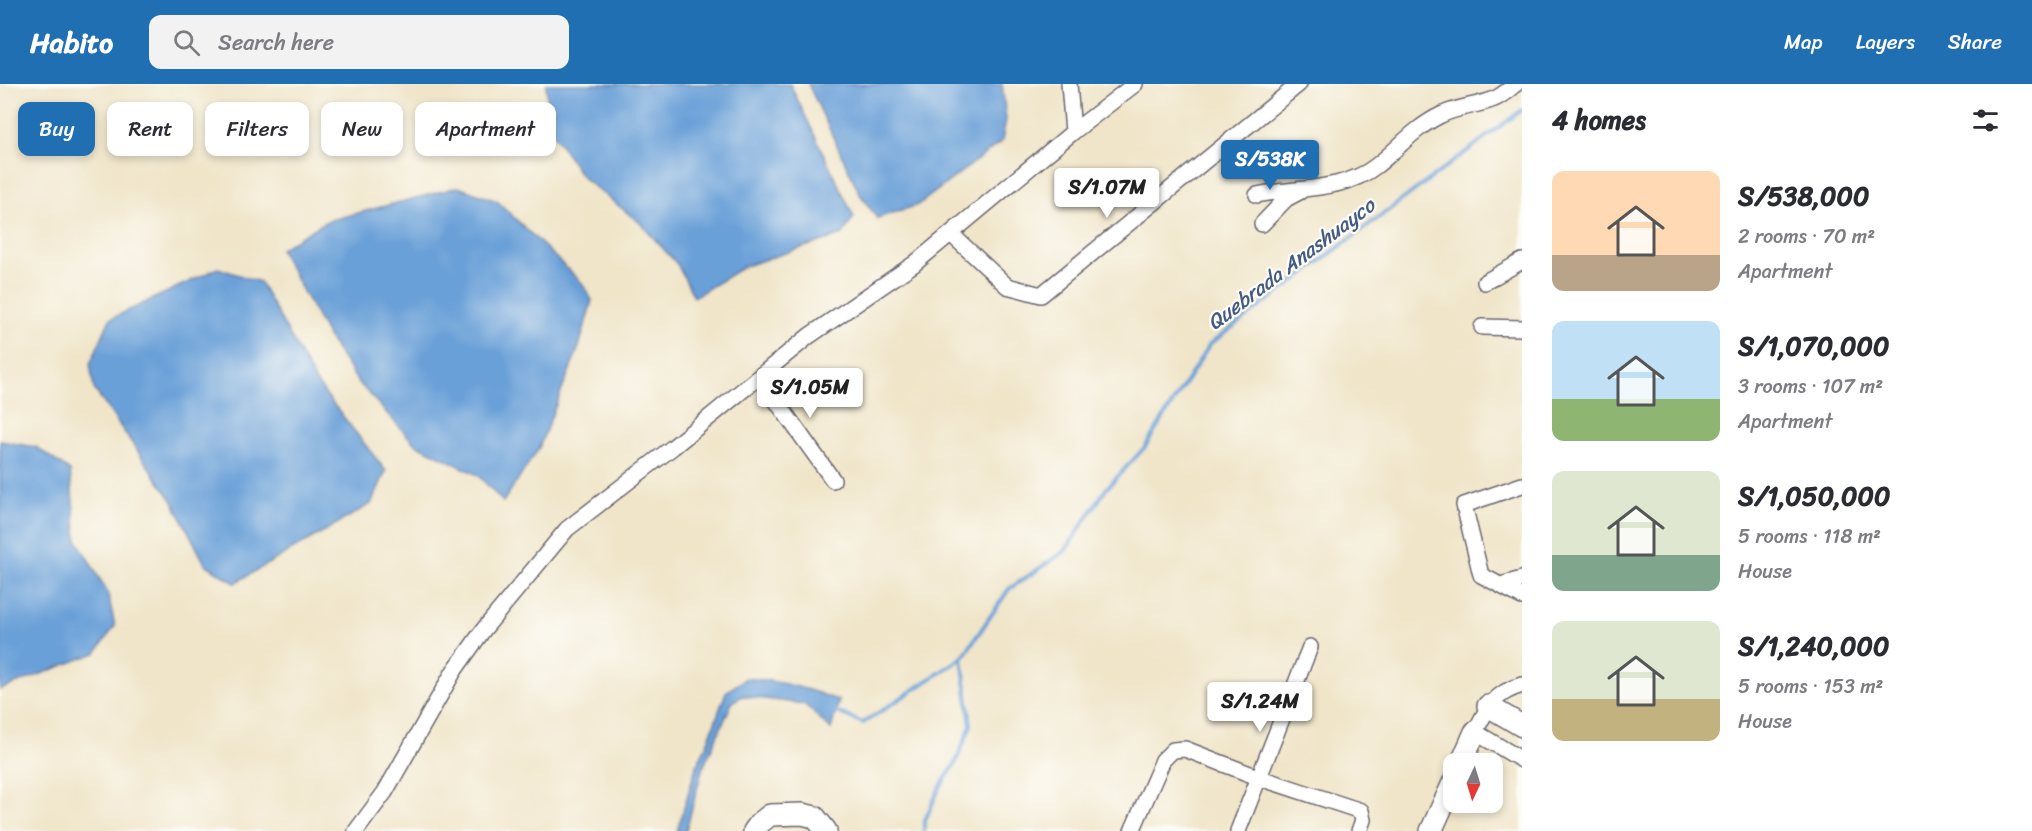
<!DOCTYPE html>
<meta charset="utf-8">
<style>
:root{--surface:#fff;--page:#f2f2f3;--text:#2b2b33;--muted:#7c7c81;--accent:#1f6fb2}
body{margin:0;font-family:Sriracha,sans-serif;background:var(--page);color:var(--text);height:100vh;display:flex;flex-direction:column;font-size:22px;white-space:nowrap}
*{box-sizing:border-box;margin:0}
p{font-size:20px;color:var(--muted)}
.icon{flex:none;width:33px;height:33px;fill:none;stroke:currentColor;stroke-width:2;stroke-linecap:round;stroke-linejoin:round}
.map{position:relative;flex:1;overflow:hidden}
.drawer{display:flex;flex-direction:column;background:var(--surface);width:510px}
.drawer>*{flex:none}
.top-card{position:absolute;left:18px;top:18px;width:570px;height:54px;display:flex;gap:12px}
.needle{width:39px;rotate:184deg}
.tools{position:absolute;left:1443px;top:669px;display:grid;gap:12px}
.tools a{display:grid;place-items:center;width:60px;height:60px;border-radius:12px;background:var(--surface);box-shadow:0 3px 9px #0003;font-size:30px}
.price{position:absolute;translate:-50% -51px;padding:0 14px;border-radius:6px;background:#fff;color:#222;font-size:20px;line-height:39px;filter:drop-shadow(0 2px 3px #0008)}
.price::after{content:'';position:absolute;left:50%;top:36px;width:18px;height:14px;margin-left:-9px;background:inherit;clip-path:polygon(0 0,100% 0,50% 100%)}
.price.selected{background:var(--accent);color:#fff}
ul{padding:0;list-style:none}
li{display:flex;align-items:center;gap:18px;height:150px;padding:0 30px}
li span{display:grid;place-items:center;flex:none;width:168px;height:120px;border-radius:12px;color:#555}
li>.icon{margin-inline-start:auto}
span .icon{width:72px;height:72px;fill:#fffc;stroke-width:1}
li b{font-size:26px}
h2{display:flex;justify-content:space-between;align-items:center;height:72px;padding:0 30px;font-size:26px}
.chip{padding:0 21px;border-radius:12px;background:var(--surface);box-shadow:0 3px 9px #0003;font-size:21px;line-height:54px}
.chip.selected{background:var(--accent);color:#fff}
header{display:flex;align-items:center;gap:36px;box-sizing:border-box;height:84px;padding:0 30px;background:var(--accent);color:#fff}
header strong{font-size:28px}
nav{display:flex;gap:33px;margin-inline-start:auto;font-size:21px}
.search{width:420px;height:54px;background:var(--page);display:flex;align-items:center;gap:15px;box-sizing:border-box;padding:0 21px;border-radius:12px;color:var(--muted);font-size:22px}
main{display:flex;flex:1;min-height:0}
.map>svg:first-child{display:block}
</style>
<header>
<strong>Habito</strong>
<div class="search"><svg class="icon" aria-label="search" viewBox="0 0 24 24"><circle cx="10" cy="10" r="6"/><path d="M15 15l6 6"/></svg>Search here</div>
<nav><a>Map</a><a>Layers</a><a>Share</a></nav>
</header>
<main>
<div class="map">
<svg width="1522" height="747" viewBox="0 0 1522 747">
<rect width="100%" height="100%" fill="#fdfcf7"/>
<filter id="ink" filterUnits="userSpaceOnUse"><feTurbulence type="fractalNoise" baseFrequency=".0167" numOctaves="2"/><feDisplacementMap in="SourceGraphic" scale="12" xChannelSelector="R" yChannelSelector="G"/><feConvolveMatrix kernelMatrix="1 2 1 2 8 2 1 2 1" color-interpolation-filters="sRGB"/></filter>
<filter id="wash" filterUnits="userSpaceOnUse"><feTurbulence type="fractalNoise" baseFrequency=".008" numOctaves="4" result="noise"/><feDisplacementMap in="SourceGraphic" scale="24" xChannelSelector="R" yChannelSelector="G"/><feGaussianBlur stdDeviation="1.35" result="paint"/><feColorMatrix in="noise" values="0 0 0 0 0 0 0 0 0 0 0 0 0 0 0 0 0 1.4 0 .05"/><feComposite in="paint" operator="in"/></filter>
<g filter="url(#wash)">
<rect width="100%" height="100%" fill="#f0e5c9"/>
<path fill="#6ba0d8" stroke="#46618a" stroke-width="1.5" d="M546,0H790L854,133L842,151L745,182L694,213L677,180L639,138L582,93L550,45Z
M808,0H1002L1006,35L1002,57L918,121L877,134L860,110Z
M458,103L497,117L582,199L592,216L579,263L539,364L503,418L478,391L415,360L358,298L328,253L280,165L327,137Z
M218,184L260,198L316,298L386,387L371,420L235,499L205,480L172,416L94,305L90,280L110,235Z
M0,357L36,363L70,387L77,456L108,509L115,542L96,569L0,606Z
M746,594C778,597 809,604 839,617L831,645L804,620L742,612L732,619L702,686L686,747H677L696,683L707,660L726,608Z"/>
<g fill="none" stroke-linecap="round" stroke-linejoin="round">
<path stroke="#6ba0d8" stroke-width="4" d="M832,626L863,639L962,574L1009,505L1065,467L1106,405L1145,363L1210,260L1522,26
M924,747L925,736L939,705L955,680L971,641L962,574"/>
</g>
</g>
<g filter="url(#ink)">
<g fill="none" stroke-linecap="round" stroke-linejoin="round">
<defs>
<path id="street" d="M1069,0L1073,48
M1257,111C1295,103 1343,108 1376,82C1398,65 1415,43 1441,31C1457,23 1477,22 1494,15C1502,12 1509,5 1516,0
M1262,140L1286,115L1301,107
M951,150L1007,202L1041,211L1299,0
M1485,198L1522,177
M1482,243L1522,244
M760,294L833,396
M1522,401L1464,421L1481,491L1522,513
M1501,501L1522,495
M1522,601C1494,609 1487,624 1475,648L1522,676
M356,747L385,708L454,587L484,545L567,445L673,363L809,252L914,180L1073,48L1135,0
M1132,747L1163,676L1173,666L1185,665L1260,694L1361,727L1363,736L1359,747
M1238,747L1310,563"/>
<path id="secondary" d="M1488,622L1522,642
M1461,680L1475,648
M754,747L760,739L770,731L802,730L815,733L826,747
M1431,747L1454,697"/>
</defs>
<use href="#street" stroke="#6a666d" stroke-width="18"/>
<use href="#secondary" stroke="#6a666d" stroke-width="24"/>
<use href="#street" stroke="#fff" stroke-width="15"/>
<use href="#secondary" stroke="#fff" stroke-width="21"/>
</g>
</g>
<g text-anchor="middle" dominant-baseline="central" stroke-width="4.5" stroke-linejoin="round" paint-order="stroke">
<g font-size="21" font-style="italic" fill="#435b82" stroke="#fdfcf7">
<text transform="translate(1291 180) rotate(-37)">Quebrada Anashuayco</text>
</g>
</g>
</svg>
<div class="tools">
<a><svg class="needle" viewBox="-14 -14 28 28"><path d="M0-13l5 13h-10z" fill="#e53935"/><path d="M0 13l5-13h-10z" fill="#7c7c81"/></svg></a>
</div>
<b class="price selected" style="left:1270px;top:107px">S/538K</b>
<b class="price" style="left:1107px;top:135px">S/1.07M</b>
<b class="price" style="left:810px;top:335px">S/1.05M</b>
<b class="price" style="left:1260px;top:649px">S/1.24M</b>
<div class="top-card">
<a class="chip selected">Buy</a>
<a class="chip">Rent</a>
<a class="chip">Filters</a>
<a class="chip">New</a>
<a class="chip">Apartment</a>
</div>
</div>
<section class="drawer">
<h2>4 homes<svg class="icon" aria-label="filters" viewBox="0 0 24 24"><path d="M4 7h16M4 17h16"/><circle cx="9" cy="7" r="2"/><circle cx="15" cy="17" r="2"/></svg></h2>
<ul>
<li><span style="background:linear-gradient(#ffd9b3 70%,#b9a48a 0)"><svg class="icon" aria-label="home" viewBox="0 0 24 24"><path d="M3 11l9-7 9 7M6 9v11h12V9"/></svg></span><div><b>S/538,000</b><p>2 rooms · 70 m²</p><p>Apartment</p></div></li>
<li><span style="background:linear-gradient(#bfe0f5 65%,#8fb573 0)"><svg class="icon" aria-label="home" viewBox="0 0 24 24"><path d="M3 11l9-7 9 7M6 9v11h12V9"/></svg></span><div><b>S/1,070,000</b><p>3 rooms · 107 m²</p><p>Apartment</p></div></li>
<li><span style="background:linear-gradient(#dfe7d0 70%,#7fa58c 0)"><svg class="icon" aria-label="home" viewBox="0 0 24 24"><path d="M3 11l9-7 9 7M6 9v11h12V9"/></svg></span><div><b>S/1,050,000</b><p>5 rooms · 118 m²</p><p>House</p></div></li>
<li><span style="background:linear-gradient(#dfe7d0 65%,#c2b280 0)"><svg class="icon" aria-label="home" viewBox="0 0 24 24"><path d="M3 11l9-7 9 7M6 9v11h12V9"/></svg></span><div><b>S/1,240,000</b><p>5 rooms · 153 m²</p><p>House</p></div></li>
</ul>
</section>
</main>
